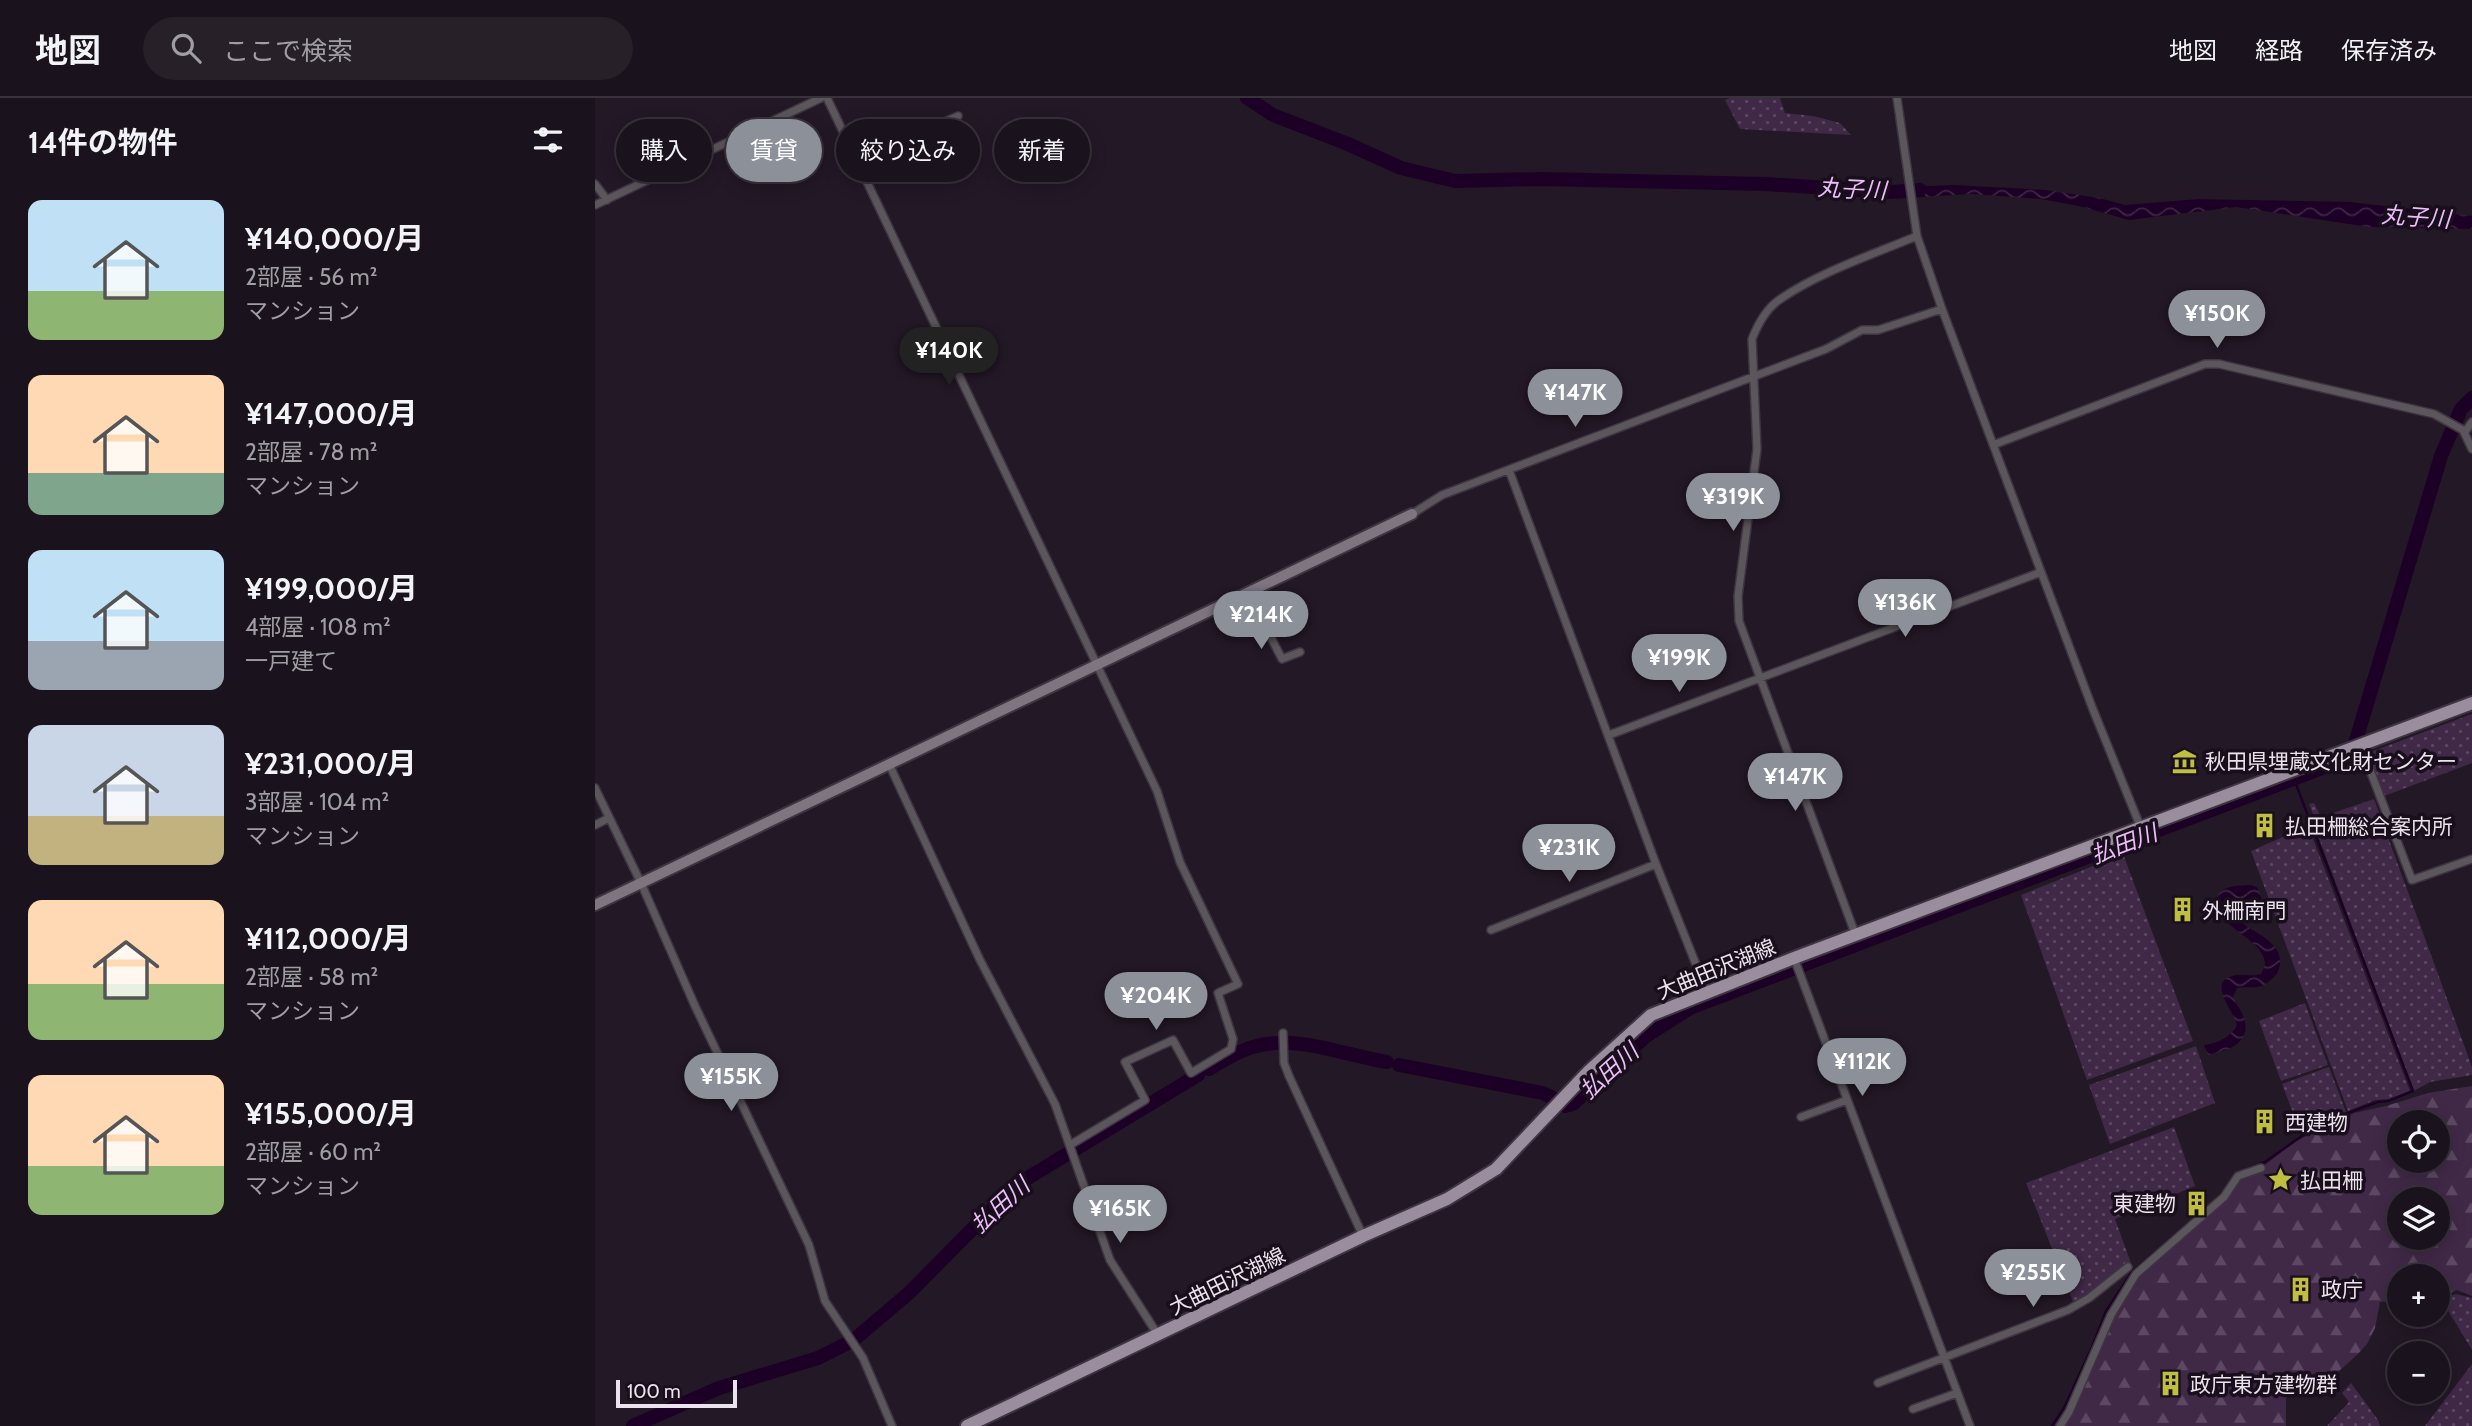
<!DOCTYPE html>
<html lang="ja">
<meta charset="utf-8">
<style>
:root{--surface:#1a121c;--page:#272029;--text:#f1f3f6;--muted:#9f9ea3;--line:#38323b;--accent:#8c9099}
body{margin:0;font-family:Cabin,"Noto Sans JP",sans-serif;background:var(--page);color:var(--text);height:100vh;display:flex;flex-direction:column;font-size:26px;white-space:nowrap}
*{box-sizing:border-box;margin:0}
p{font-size:23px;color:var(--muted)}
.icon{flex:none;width:38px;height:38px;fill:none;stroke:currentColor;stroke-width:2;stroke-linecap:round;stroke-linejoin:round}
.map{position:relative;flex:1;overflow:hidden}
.sheet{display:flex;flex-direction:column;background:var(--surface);width:595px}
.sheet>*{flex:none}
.top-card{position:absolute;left:21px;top:21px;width:665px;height:63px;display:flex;gap:14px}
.buttons{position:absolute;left:1792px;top:1012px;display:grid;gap:14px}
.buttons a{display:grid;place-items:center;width:63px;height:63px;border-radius:50%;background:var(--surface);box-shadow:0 4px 18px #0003,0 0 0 2px var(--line);font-size:35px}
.scale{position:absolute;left:21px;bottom:18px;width:121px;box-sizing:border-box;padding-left:7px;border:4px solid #eae2ec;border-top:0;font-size:19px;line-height:24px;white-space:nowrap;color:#eae2ec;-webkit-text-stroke:5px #190f1c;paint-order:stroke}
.price{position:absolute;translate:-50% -60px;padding:0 16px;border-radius:24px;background:var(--accent);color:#fff;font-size:23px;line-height:46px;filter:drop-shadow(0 2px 4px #0008)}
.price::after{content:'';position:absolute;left:50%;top:42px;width:21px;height:16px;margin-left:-10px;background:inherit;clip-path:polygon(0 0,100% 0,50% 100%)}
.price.on{background:#222;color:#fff}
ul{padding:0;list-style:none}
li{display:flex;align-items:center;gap:21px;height:175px;padding:0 28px}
li span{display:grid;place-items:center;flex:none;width:196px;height:140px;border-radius:14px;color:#555}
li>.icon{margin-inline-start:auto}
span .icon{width:84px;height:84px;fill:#fffc;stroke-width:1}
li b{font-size:30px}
h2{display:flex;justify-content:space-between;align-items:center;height:84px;padding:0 28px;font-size:30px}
.chip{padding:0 24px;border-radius:32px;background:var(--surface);box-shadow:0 4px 18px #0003,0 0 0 2px var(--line);font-size:24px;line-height:63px}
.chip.on{background:var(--accent);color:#fff}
header{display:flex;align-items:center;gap:42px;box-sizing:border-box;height:98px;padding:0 35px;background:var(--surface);border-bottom:2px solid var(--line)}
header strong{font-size:33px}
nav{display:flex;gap:38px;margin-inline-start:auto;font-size:24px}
.search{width:490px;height:63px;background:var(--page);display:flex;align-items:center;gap:18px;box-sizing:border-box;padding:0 24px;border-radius:38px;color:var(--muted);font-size:26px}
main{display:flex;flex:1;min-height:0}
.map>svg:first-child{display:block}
</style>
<header>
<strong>地図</strong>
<div class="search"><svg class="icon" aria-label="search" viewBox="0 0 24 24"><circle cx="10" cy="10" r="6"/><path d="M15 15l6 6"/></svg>ここで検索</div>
<nav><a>地図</a><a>経路</a><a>保存済み</a></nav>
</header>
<main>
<section class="sheet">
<h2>14件の物件<svg class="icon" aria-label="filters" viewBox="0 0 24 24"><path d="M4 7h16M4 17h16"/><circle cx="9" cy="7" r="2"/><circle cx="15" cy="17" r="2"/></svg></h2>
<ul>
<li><span style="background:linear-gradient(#bfe0f5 65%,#8fb573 0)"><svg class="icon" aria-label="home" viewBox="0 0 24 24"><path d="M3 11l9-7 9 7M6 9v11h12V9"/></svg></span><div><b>¥140,000/月</b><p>2部屋 · 56 m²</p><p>マンション</p></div></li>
<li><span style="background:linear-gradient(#ffd9b3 70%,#7fa58c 0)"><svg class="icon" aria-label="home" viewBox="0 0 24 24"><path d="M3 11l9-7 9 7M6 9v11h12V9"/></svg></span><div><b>¥147,000/月</b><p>2部屋 · 78 m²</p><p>マンション</p></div></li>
<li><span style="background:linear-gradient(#bfe0f5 65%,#9aa5b1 0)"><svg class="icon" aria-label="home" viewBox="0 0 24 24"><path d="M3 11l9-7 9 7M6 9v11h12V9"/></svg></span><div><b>¥199,000/月</b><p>4部屋 · 108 m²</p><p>一戸建て</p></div></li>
<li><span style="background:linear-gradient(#c9d6e8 65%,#c2b280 0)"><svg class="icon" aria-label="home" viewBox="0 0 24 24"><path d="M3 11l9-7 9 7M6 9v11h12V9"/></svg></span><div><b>¥231,000/月</b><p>3部屋 · 104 m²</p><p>マンション</p></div></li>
<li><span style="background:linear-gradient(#ffd9b3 60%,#8fb573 0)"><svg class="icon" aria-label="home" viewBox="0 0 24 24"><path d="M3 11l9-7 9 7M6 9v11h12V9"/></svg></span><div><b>¥112,000/月</b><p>2部屋 · 58 m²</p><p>マンション</p></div></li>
<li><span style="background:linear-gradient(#ffd9b3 65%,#8fb573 0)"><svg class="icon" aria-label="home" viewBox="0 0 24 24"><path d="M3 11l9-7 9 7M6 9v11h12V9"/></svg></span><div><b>¥155,000/月</b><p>2部屋 · 60 m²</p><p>マンション</p></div></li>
</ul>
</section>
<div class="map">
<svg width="1877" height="1328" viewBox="0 0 1877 1328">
<defs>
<pattern id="grass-dots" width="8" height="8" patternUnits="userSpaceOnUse" patternTransform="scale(1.75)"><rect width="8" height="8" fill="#402947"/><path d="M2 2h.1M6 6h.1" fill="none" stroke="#5c4862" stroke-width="1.8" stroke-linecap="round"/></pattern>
<pattern id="forest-firs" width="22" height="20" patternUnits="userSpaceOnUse" patternTransform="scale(1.75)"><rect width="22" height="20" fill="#402947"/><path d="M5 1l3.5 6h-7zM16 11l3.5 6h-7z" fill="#5c4862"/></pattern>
<pattern id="water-waves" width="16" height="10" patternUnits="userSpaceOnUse" patternTransform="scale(1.75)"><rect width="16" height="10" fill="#1d0025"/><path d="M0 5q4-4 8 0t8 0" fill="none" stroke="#3e2545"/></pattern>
</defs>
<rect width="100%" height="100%" fill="#231826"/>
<path fill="url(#grass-dots)" d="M1135,0H1185L1190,15L1218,18L1245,25L1256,37L1145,31L1130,2Z
M1877,616V665L1789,698L1773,655Z
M1779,701L1877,969V977L1835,984L1819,993L1719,727L1722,726L1714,706L1719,705L1726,719Z
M1713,728L1815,993L1795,1001L1780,1002L1753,1013L1656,753Z
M1528,756L1598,943L1492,982L1426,797Z
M1710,905L1733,967L1686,983L1664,923Z
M1601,948L1620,1005L1515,1046L1494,987Z
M1734,969L1751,1014L1706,1036L1687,986Z
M1579,1029L1600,1088L1520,1121L1536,1165L1479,1206L1431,1085Z
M1861,1196L1877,1200V1252L1846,1201Z
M1877,1266V1328H1830Z
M1756,1285L1783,1322L1785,1328H1732L1754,1304L1747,1295Z"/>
<path fill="url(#forest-firs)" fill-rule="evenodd" d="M1877,988V1198L1862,1192L1843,1200V1178H1804V1203L1785,1204L1780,1230L1772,1246L1763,1256L1734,1282L1706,1283L1695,1288L1691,1302V1328H1465L1516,1217L1541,1176L1629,1099L1643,1078L1666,1070L1699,1044L1759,1015L1791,1008L1833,995ZM1804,1024H1843V1062H1804ZM1804,1101H1843V1139H1804Z"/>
<path fill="url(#water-waves)" d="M1359,87L1451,92L1504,100L1530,107L1604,101L1755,104L1877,118V131L1774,129L1641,109L1534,122L1484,108L1445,101L1377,96L1310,100L1308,89Z
M1655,787L1662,789L1669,807L1645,800L1638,802L1637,816C1650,833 1693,842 1684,871C1682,878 1675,883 1669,887C1660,891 1651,888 1642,890L1638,899C1641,907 1649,915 1650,924C1654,947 1631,953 1613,957L1609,947C1623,945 1634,940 1642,928C1641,915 1611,885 1637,878C1646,875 1656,879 1666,876C1669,871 1671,866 1669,860C1660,837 1630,835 1623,806C1618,787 1643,788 1655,787Z"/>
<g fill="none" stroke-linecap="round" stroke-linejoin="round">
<path stroke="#1d0025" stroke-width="2.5" d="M1629,1093L1641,1075L1670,1064L1711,1035L1753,1015L1783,1004L1793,1003L1818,993L1699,681
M1457,1328L1469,1310L1497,1249L1511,1213L1537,1174L1593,1126"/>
<path stroke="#1d0025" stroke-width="14" d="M652,0L678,17L753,46L806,70L860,83L946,81L1170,86L1296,94L1325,92
M804,967L948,995L958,1000
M614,971C627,963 643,953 658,949C701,936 749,957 792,964
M970,1008L978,1006L1051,938L1095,910L1756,659L1846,358L1866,311L1877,300
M261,1240L314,1195L421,1087L603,977
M38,1328L124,1290L223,1260L251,1246"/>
<defs>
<path id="street" d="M232,0L562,693L585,764L643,886L623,895L638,941L636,951L596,975L578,942L530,964L550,1002L475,1047
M1302,0L1322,138L1347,211L1497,609L1546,730
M262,63L363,18
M0,86L12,102
M0,107L226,0
M1870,334L1877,324
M1398,347L1610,266H1624L1839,316L1868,332L1877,351
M914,372L1061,766L1112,894
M817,416L847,397L1231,251L1267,232H1283L1347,211
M653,495L687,561L705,554
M1014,637L1446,474
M1765,646L1817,782L1877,761
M294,666L384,860L460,1006L515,1162L563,1237
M0,690L46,785L100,908L214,1147L230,1203L268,1260L297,1328
M0,727L14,720
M896,832L1061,766
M1261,838L1144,523L1143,498L1162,351L1157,241C1163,226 1171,211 1184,202C1222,175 1279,156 1322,138
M1199,860L1375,1328
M688,935L689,965L694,978L768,1138
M1206,1019L1252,1002
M1283,1285L1473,1212L1494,1200L1533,1169
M1318,1311L1362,1295
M1465,1328L1474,1314L1516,1217L1541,1176L1629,1099L1643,1078L1666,1070"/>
<path id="secondary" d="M0,807L817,416"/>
<path id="primary" d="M372,1328L768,1138L852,1101L901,1071L994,973L1056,917L1199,860L1877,605"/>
</defs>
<use href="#street" stroke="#3f3442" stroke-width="10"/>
<use href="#secondary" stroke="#3f3442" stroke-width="14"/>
<use href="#primary" stroke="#3f3442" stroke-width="16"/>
<use href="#street" stroke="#5b555c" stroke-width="7"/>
<use href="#secondary" stroke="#7e7581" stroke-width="10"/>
<use href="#primary" stroke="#9a8d9d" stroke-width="12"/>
</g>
<defs>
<symbol id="museum-bare" viewBox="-9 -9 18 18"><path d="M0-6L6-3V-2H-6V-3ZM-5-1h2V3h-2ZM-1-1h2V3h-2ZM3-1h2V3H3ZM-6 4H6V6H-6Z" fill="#bfbe41" stroke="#190f1c" stroke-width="2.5" paint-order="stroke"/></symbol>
<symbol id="building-bare" viewBox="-9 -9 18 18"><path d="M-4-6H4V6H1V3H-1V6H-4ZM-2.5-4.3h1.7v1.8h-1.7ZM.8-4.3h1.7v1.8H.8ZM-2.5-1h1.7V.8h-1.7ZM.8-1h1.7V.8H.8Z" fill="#bfbe41" stroke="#190f1c" stroke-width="2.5" paint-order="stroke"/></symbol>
<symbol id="sight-bare" viewBox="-9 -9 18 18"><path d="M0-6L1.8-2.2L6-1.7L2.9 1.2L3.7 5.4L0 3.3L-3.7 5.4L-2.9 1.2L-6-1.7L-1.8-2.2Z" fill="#bfbe41" stroke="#190f1c" stroke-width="2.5" paint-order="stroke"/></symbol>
</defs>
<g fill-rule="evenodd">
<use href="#museum-bare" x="1572" y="646" width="35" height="35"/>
<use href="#building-bare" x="1652" y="710" width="35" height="35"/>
<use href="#building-bare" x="1570" y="794" width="35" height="35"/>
<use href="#building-bare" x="1652" y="1006" width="35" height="35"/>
<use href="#sight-bare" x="1668" y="1064" width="35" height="35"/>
<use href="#building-bare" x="1584" y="1088" width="35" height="35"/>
<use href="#building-bare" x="1688" y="1174" width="35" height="35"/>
<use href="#building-bare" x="1558" y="1268" width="35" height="35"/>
</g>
<g text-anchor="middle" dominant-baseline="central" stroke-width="7" stroke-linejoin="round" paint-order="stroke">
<g font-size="21" fill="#eae2ec" stroke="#190f1c" text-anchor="start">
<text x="1610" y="663">秋田県埋蔵文化財センター</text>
<text x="1690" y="728">払田柵総合案内所</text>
<text x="1607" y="812">外柵南門</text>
<text x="1690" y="1024">西建物</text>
<text x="1705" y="1082">払田柵</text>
<text x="1581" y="1105" text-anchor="end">東建物</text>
<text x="1726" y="1191">政庁</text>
<text x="1595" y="1286">政庁東方建物群</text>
</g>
<g font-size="21" fill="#eae2ec" stroke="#190f1c">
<text transform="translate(1121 871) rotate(-22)">大曲田沢湖線</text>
<text transform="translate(632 1183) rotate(-26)">大曲田沢湖線</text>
</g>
<g font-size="23" font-style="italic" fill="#ecbdf9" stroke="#190f1c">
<text transform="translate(1257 91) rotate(3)">丸子川</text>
<text transform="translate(1821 119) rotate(4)">丸子川</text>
<text transform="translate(1529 746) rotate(-21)">払田川</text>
<text transform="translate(1014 973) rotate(-42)">払田川</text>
<text transform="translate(405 1107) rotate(-42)">払田川</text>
</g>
</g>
</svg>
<div class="buttons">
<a><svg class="icon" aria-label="locate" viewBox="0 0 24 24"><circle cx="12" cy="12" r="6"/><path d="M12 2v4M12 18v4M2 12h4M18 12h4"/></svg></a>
<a><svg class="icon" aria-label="layers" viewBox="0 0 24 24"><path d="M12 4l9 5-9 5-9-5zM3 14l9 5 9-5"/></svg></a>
<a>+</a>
<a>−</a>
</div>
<div class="scale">100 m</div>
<b class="price" style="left:1622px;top:252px">¥150K</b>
<b class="price on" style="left:354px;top:289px">¥140K</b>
<b class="price" style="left:980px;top:331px">¥147K</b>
<b class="price" style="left:1138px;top:435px">¥319K</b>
<b class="price" style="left:1310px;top:541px">¥136K</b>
<b class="price" style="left:666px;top:553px">¥214K</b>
<b class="price" style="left:1084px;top:596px">¥199K</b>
<b class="price" style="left:1200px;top:715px">¥147K</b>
<b class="price" style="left:974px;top:786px">¥231K</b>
<b class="price" style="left:561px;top:934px">¥204K</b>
<b class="price" style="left:1267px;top:1000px">¥112K</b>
<b class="price" style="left:136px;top:1015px">¥155K</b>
<b class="price" style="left:525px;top:1147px">¥165K</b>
<b class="price" style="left:1438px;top:1211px">¥255K</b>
<div class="top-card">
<a class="chip">購入</a>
<a class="chip on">賃貸</a>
<a class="chip">絞り込み</a>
<a class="chip">新着</a>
</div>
</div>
</main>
